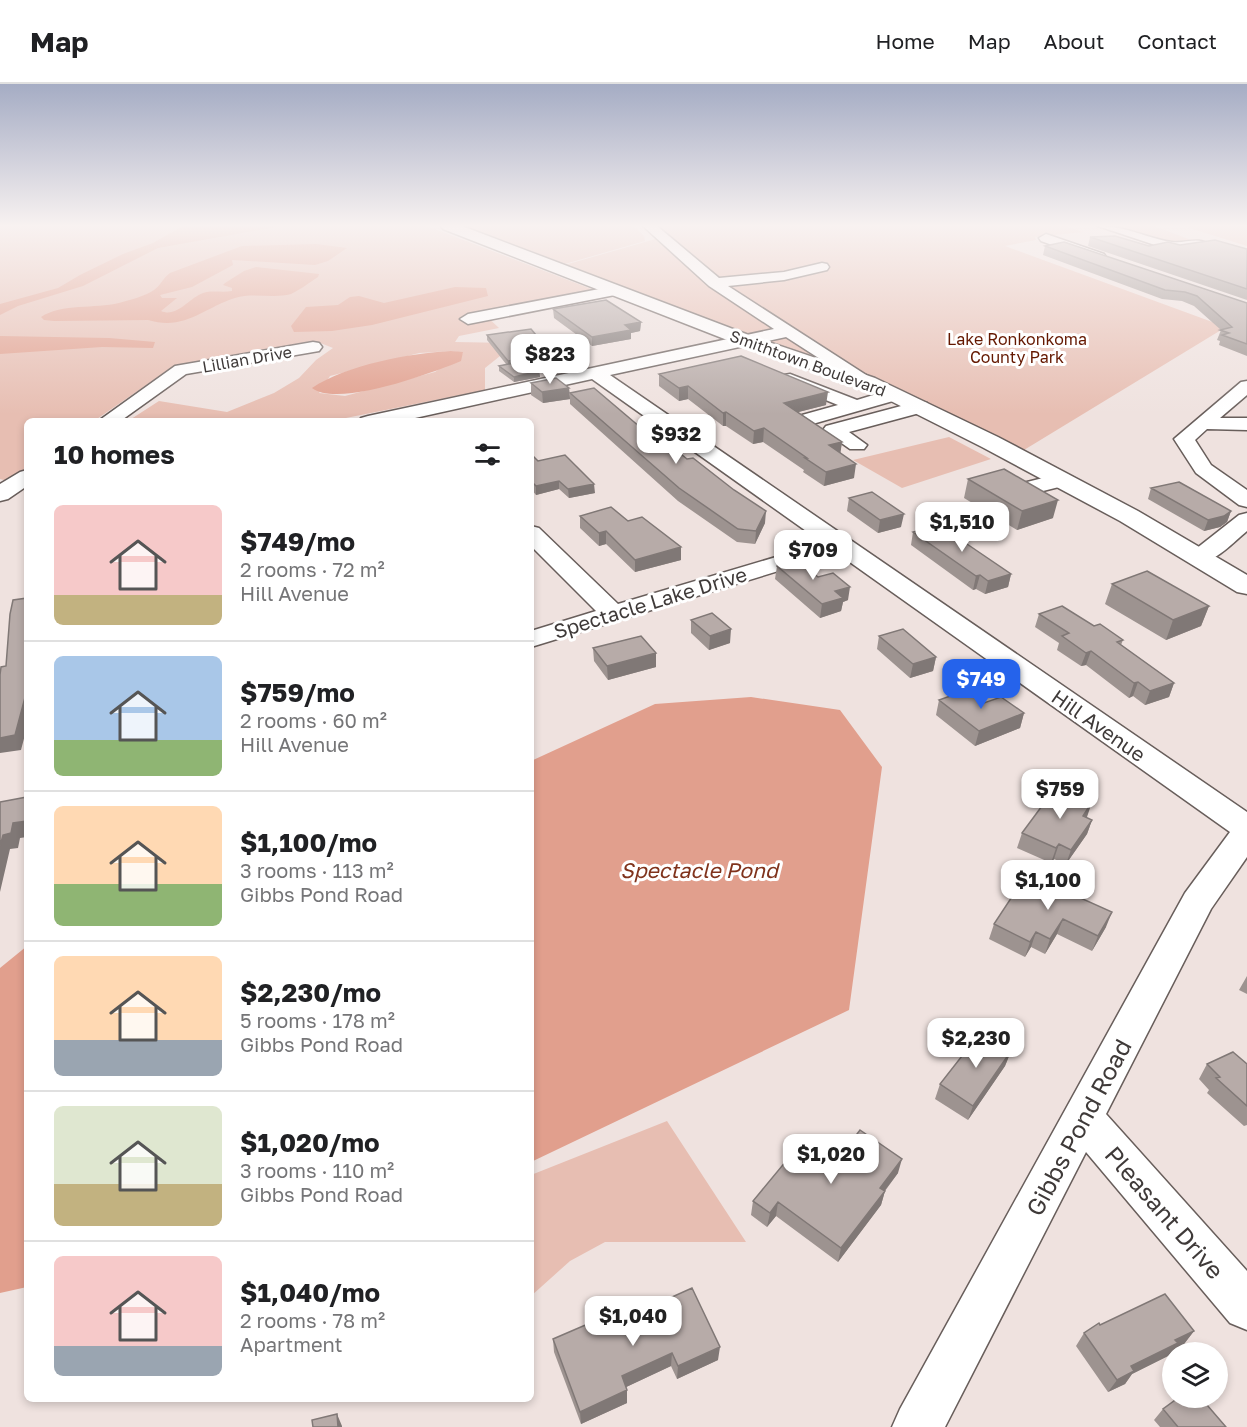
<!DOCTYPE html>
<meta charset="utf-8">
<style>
:root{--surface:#fff;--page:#f2f2f2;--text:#202124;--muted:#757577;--line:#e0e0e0;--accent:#2563eb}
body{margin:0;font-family:"Golos Text",sans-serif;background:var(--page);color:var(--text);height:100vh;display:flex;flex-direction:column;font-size:22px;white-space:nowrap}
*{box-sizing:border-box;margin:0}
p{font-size:20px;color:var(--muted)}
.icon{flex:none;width:33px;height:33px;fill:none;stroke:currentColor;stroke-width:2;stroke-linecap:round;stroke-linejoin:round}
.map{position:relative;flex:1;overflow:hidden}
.details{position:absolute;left:24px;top:334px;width:510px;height:984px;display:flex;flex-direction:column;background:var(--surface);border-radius:9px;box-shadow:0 3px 9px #0003}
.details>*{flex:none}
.tools{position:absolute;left:1162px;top:1258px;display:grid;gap:12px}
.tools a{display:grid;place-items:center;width:66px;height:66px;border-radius:50%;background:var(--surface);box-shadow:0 3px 9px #0003;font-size:30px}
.price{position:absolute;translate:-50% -51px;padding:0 14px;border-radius:12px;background:#fff;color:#222;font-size:20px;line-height:39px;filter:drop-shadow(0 2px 3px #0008)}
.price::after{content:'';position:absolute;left:50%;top:36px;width:18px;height:14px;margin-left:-9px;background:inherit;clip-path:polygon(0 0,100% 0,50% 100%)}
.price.active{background:var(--accent);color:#fff}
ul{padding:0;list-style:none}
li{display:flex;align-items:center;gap:18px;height:150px;padding:0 30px}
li+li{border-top:2px solid var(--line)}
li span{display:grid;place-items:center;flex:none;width:168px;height:120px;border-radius:9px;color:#555}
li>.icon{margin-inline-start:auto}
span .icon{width:72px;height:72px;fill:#fffc;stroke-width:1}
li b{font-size:26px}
h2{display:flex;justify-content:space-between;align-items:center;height:72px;padding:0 30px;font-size:26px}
header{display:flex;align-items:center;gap:36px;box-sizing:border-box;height:84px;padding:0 30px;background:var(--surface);border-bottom:2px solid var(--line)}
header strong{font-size:28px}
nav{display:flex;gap:33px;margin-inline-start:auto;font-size:21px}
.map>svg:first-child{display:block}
</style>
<header>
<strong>Map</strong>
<nav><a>Home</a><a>Map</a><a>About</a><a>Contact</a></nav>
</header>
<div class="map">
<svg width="1247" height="1343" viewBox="0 0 1247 1343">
<rect width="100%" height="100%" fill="#efe2df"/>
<path fill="#e7beb2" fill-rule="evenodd" d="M0,142H427L594,206L571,212L520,220L482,228L499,244L459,252L455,258L557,260L539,261L500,272L485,284V306L331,337H128L159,317L227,328L274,309L299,294L316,276L333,264L318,258L168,286L94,337L27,338V384L8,397L0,395ZM451,267L463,269L435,288L345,312L319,309L330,292L419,269Z
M459,142H634L644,152L645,157L565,180L555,178Z
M655,142H1064L1083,148L1035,153L1036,156L1005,162L1226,243L1024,366L836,283L561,182L666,152Z
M1117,142H1154L1191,156L1190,159L1174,160Z
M1183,142H1247V162Z
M949,353L991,375L902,404L853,376Z
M667,1037L746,1158H605L570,1177L531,1212V1091Z"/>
<path fill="#e19f8d" d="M183,142H282L158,164L83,202L18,222L0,231V220L58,204L80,191L123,170L153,159Z
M316,160L347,164L328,177L315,181L232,176L233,181L192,203L160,211L162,214H177L161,227C177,234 189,214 203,209C212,206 222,209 232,207V204L223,201L225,199L244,187L256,183L319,190L318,193C310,198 300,206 291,210C273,215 253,208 235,214C203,224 185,247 148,236L54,237L44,236L41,233C62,219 95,225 119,219C130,216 145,212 154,206C161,201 163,194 170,189L242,162Z
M455,203L486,204L488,212L372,241L332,247L294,248L291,242L306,223L338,221L350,213L359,212L384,219Z
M0,252L109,254L155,258L153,264L102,263L0,270Z
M451,267L463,268L461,277C432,289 338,324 312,304C346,281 410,269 451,267Z
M751,613L840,626L882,683L849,926L531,1078V677L655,620Z
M27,862V1203L0,1209V884Z"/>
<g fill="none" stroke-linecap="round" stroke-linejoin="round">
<defs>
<path id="minor" d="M643,142H657L719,194L784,188L822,179L827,180L829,183L827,186L784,196L728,202L877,298L874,302H862L786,253L610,291L1247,728V773L1211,825L1106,1030L1247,1187V1246L1230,1239L1086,1068L945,1343H892L900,1325L1185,809L1230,748L837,469L531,563V547L596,527L531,462V442L539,444L618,520L823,459L592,295L397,338H359L361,334L368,332L774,245L709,202Z
M1098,142C1128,142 1145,154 1172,158C1184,160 1200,152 1209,161L1202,165L1173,167Z
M1046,150L1104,170L1106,173L1104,176H1094L1041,157L1039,154Z
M615,202L623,207L620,210L468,240L460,235L468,230Z
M313,258L319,259L322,263L319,267L186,290L119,338H97L175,282Z
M790,290L857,316L893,305L900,307L902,311L900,315L809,341L802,339L799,335L802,331L838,321L784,299L781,295L784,291Z
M1247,297V311L1220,334H1247V346L1207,345L1195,356L1211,381L1247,406V423L1239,421L1196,389L1174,355L1241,298Z
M920,317L927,319L929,323L927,327L849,348L867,361L864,365H850L823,346L826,342Z
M27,386V402L8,415L0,417V400L20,388Z
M1059,390L1067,391L1070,396L1067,401L1027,411L1019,410L1016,405L1019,400Z
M1247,429V447C1232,459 1212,483 1192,478L1188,473L1192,468L1239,431Z"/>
<path id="major" d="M441,142H462L754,253L875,294L998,353L1138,427L1247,491V510L1237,508L1120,437L982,363L861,302L740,261L443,145Z"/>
</defs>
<use href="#minor" stroke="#685e5b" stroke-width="3"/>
<use href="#major" stroke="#685e5b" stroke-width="3"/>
<use href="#minor" fill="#fff" fill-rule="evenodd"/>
<use href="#major" fill="#fff" fill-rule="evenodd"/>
</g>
<path fill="#9d9390" d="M1090,153L1149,162L1180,161L1247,165V216L1088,162Z
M1045,162L1247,219V272L1219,261L1220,257L1217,256L1221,246L1194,222L1182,217L1162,215L1043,171Z
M553,225L641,238L640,247L631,249V255L592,262L554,234Z
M487,251L546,263L547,269L533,274V279H528L539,287L540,293L514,298L499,287V282L506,280L487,256Z
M659,290L826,321L798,328L842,358L840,368L854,394L824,402L803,388L804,386L763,358L753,360L726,342H723L688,315L679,317L659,302Z
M531,299L569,304L570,315L543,319L531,311Z
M570,309L640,343L734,406L765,439L755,460L737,458L678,417L570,320Z
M531,370L538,377L595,409L569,414L559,405L536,411L531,405Z
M968,395L1053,434L1017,446L964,414Z
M1151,404L1231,427L1227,438L1220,443L1204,447L1148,415Z
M849,414L901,443L878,449L847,427Z
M580,432L628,437L681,476L635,488L606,460L599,462L580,444Z
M913,448L1011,490L1008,503L985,510L976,505L973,506L911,461Z
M777,482L818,493L848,516L843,518L841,527L820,534L775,495Z
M1112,500L1209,522L1201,542L1166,556L1105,520Z
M1039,530L1094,542L1123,556L1121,561L1174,599L1169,613L1145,621L1133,612L1129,614L1086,581L1081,582L1057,566L1059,559L1035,543Z
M691,536L730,559L709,566L691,549Z
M879,552L936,573L933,587L910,594L877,565Z
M593,564L656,583L608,596L594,577Z
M939,616L984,619L1024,629L1020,644L975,662L936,631Z
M1092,736L1087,750L1066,780L1054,775L1051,779L1017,764L1022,749Z
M1027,790L1106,843L1092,867L1057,850L1045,870L1031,863L1025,873L989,855L994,840Z
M1247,892V910L1239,906Z
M1011,967L1005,982L968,1036L935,1015L940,1000Z
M1207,980H1247V1041L1244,1042L1207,1009L1209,1006L1199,995Z
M838,1075L898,1089L885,1107L881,1121L838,1178L776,1132L767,1143L751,1131L753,1117Z
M1100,1241L1194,1247L1184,1260L1173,1266L1168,1272L1132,1290L1125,1300L1108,1308L1076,1262L1084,1249Z
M601,1245L718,1276L677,1295L671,1282L626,1303L627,1306V1319L581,1340L554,1268L553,1255Z
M1163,1325L1226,1343H1160L1154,1336Z"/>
<path fill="#807876" d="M641,238L640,247L631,249V255L592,262V253L625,241Z
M546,263L547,269L533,274V279L508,283V277Z
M539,287L540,293L514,298V293Z
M688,302V315L679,317V304Z
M569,304L570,315L543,319L542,308Z
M828,308L826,321L783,332L784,319Z
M726,328V342H723V329Z
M764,344L763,358L753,360L754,347Z
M842,358L840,372L829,361Z
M856,380L854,394L824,402L826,388Z
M559,397V405L536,411V402Z
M594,400L595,409L569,414L568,405Z
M1058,416L1053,434L1017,446L1022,427Z
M766,427L765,439L755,460L756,447Z
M1231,427L1227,438L1220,443L1204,447L1208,436Z
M904,430L901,443L878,449L880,436Z
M606,447V460L599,462V449Z
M681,463V476L635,488V476Z
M1011,490L1008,503L985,510L988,497Z
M980,491L976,505L973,506L976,492Z
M850,503L848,516L843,518L841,527L820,534L822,520L835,507Z
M533,507L534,521L531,522V508Z
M1209,522L1201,542L1166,556L1173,536Z
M731,545L730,559L709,566L710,552Z
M1091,567L1086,581L1081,582L1086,569Z
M656,569V583L608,596L607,582Z
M936,573L933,587L910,594L913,580Z
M1138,598L1133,612L1129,614L1134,599Z
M1174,599L1169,613L1145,621L1150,607Z
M27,606V643L21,666L0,669V654Z
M1024,629L1020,644L975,662L979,647Z
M1092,718L1087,733L1078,746L1083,732Z
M1092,736L1087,750L1066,780L1071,766Z
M27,737V753L20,754L18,764L10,765L0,808V762L3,751L13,739Z
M1059,760L1054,775L1051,779L1056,764Z
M1112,828L1106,843L1092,867L1098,852Z
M1063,835L1057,850L1045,870L1050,855Z
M1036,848L1031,863L1025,873L1030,858Z
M1011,967L1005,982L968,1036L973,1022Z
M902,1075L898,1089L876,1118L880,1104Z
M885,1107L881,1121L838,1178L841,1164Z
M778,1118L776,1132L767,1143L770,1129Z
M1194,1247L1184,1260L1173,1266L1168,1272L1132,1290L1125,1300L1108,1308L1117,1296L1131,1282L1175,1256Z
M720,1263L718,1276L677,1295L678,1282Z
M672,1269L671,1282L622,1305V1292Z
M627,1306V1319L581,1340L580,1328Z
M337,1330L342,1342V1343H338Z"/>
<path fill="#b7aba8" stroke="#807876" stroke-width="1.5" d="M1115,152L1149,162L1168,158L1180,161L1215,156L1247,165V205L1090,153Z
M1064,158L1247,219V260L1222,251L1229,249L1220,246L1232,243L1197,212L1185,208L1165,206L1045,162Z
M606,216L641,238L625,241L631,246L592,253L553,225Z
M531,245L546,263L529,270L533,273L508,277L487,251Z
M741,272L828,308L784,319L842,358L829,361L856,380L826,388L805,374H807L764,344L754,347L726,328L723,329L688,302L679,304L659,290Z
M524,277L539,287L514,293L499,282Z
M556,294L569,304L542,308L531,299Z
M594,304L640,343L647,342L687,375L693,374L734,406L766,427L756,447L738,445L679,404L570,309Z
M531,370L538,377L565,371L594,400L568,405L559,397L536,402L531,397Z
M1004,385L1058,416L1022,427L968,395Z
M1179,398L1231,427L1224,432L1208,436L1151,404Z
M872,408L904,430L880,436L849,414Z
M611,423L628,437L642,433L681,463L635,476L606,447L599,449L580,432Z
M939,441L1011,490L988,497L980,491L976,492L913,448Z
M792,472L818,493L833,489L850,503L835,507L843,514L822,520L777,482L782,475Z
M1147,487L1209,522L1173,536L1112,500Z
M27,513V606L15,651L0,654V591L1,583L6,582L10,530L13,516L27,514Z
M1062,522L1094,542L1100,540L1123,556L1117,558L1174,599L1150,607L1138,598L1134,599L1091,567L1086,569L1062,552L1069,549L1039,530Z
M712,529L731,545L710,552L691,536Z
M903,545L936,573L913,580L879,552Z
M641,552L656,569L607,582L593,564Z
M967,606L984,619L1001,613L1024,629L979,647L939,616Z
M1056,703L1092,718L1083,732L1092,736L1071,766L1059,760L1056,764L1022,749Z
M27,713V737L13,739L11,749L3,751L0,762V718Z
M1027,790L1112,828L1098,852L1063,835L1050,855L1036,848L1030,858L994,840Z
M980,949L1011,967L973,1022L940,1000Z
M1233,968L1247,980V1022L1216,994L1220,993L1207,980Z
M860,1046L902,1075L880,1104L885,1107L841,1164L778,1118L770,1129L753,1117L806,1053L838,1075Z
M692,1204L720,1263L678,1282L672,1269L622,1292L627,1306L580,1328L553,1255L597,1236L601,1245Z
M1165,1210L1194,1247L1175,1256L1178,1259L1131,1282L1134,1287L1117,1296L1084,1249L1099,1239L1100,1241Z
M1178,1314H1201L1226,1343H1178L1163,1325Z
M337,1330L338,1343H313L312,1336Z"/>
<linearGradient id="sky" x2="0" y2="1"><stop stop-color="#a5acc4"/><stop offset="0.43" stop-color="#f8f2f1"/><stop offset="1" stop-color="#f8f2f1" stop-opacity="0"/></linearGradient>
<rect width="1247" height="330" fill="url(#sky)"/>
<g text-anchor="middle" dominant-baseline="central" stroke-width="6" stroke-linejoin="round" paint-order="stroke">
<g font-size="16" fill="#641800" stroke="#fff">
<text x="1017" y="255">Lake Ronkonkoma<tspan x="1017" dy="18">County Park</tspan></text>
</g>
<g font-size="16" fill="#3f3a39" stroke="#fff">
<text transform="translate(247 275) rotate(-10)">Lillian Drive</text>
<text transform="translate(808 279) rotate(20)">Smithtown Boulevard</text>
</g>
<g font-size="20" fill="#3f3a39" stroke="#fff">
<text transform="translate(650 518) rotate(-17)">Spectacle Lake Drive</text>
<text transform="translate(1099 641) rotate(35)">Hill Avenue</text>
</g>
<g font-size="21" font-style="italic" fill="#80331c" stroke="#fff">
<text x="699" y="786">Spectacle Pond</text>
</g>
<g font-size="24" fill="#3f3a39" stroke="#fff">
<text transform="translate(1078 1043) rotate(-62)">Gibbs Pond Road</text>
<text transform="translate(1165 1128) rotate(49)">Pleasant Drive</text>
</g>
</g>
</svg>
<div class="tools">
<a><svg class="icon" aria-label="layers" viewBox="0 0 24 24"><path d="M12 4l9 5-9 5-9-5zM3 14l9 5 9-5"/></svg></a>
</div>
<b class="price" style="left:550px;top:301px">$823</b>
<b class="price" style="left:676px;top:381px">$932</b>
<b class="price" style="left:962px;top:469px">$1,510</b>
<b class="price" style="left:813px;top:497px">$709</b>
<b class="price active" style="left:981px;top:626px">$749</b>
<b class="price" style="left:1060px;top:736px">$759</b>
<b class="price" style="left:1048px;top:827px">$1,100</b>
<b class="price" style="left:976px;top:985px">$2,230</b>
<b class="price" style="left:831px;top:1101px">$1,020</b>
<b class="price" style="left:633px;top:1263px">$1,040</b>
<section class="details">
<h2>10 homes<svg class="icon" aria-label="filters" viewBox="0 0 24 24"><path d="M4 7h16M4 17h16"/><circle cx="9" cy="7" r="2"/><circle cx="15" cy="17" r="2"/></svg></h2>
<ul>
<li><span style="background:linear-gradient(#f6c9c9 75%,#c2b280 0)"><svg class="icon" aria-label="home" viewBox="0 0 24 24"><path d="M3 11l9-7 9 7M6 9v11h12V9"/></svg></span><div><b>$749/mo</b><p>2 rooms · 72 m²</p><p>Hill Avenue</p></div></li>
<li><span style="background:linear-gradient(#a9c7e8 70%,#8fb573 0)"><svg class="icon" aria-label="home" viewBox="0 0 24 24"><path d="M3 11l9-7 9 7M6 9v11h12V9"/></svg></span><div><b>$759/mo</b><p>2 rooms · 60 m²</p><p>Hill Avenue</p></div></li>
<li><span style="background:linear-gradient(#ffd9b3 65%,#8fb573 0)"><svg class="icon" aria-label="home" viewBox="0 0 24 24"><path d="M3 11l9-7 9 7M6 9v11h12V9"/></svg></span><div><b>$1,100/mo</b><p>3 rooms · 113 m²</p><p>Gibbs Pond Road</p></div></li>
<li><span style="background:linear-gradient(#ffd9b3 70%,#9aa5b1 0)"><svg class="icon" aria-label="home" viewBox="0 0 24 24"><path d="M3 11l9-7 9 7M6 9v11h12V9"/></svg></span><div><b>$2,230/mo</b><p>5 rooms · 178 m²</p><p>Gibbs Pond Road</p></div></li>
<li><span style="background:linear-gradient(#dfe7d0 65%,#c2b280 0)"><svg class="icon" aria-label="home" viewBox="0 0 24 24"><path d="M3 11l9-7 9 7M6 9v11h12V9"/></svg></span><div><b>$1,020/mo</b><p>3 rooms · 110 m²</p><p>Gibbs Pond Road</p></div></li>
<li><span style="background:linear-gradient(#f6c9c9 75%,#9aa5b1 0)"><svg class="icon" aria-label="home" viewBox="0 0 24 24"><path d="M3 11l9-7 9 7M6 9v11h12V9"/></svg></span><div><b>$1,040/mo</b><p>2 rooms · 78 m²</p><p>Apartment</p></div></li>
</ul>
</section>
</div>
